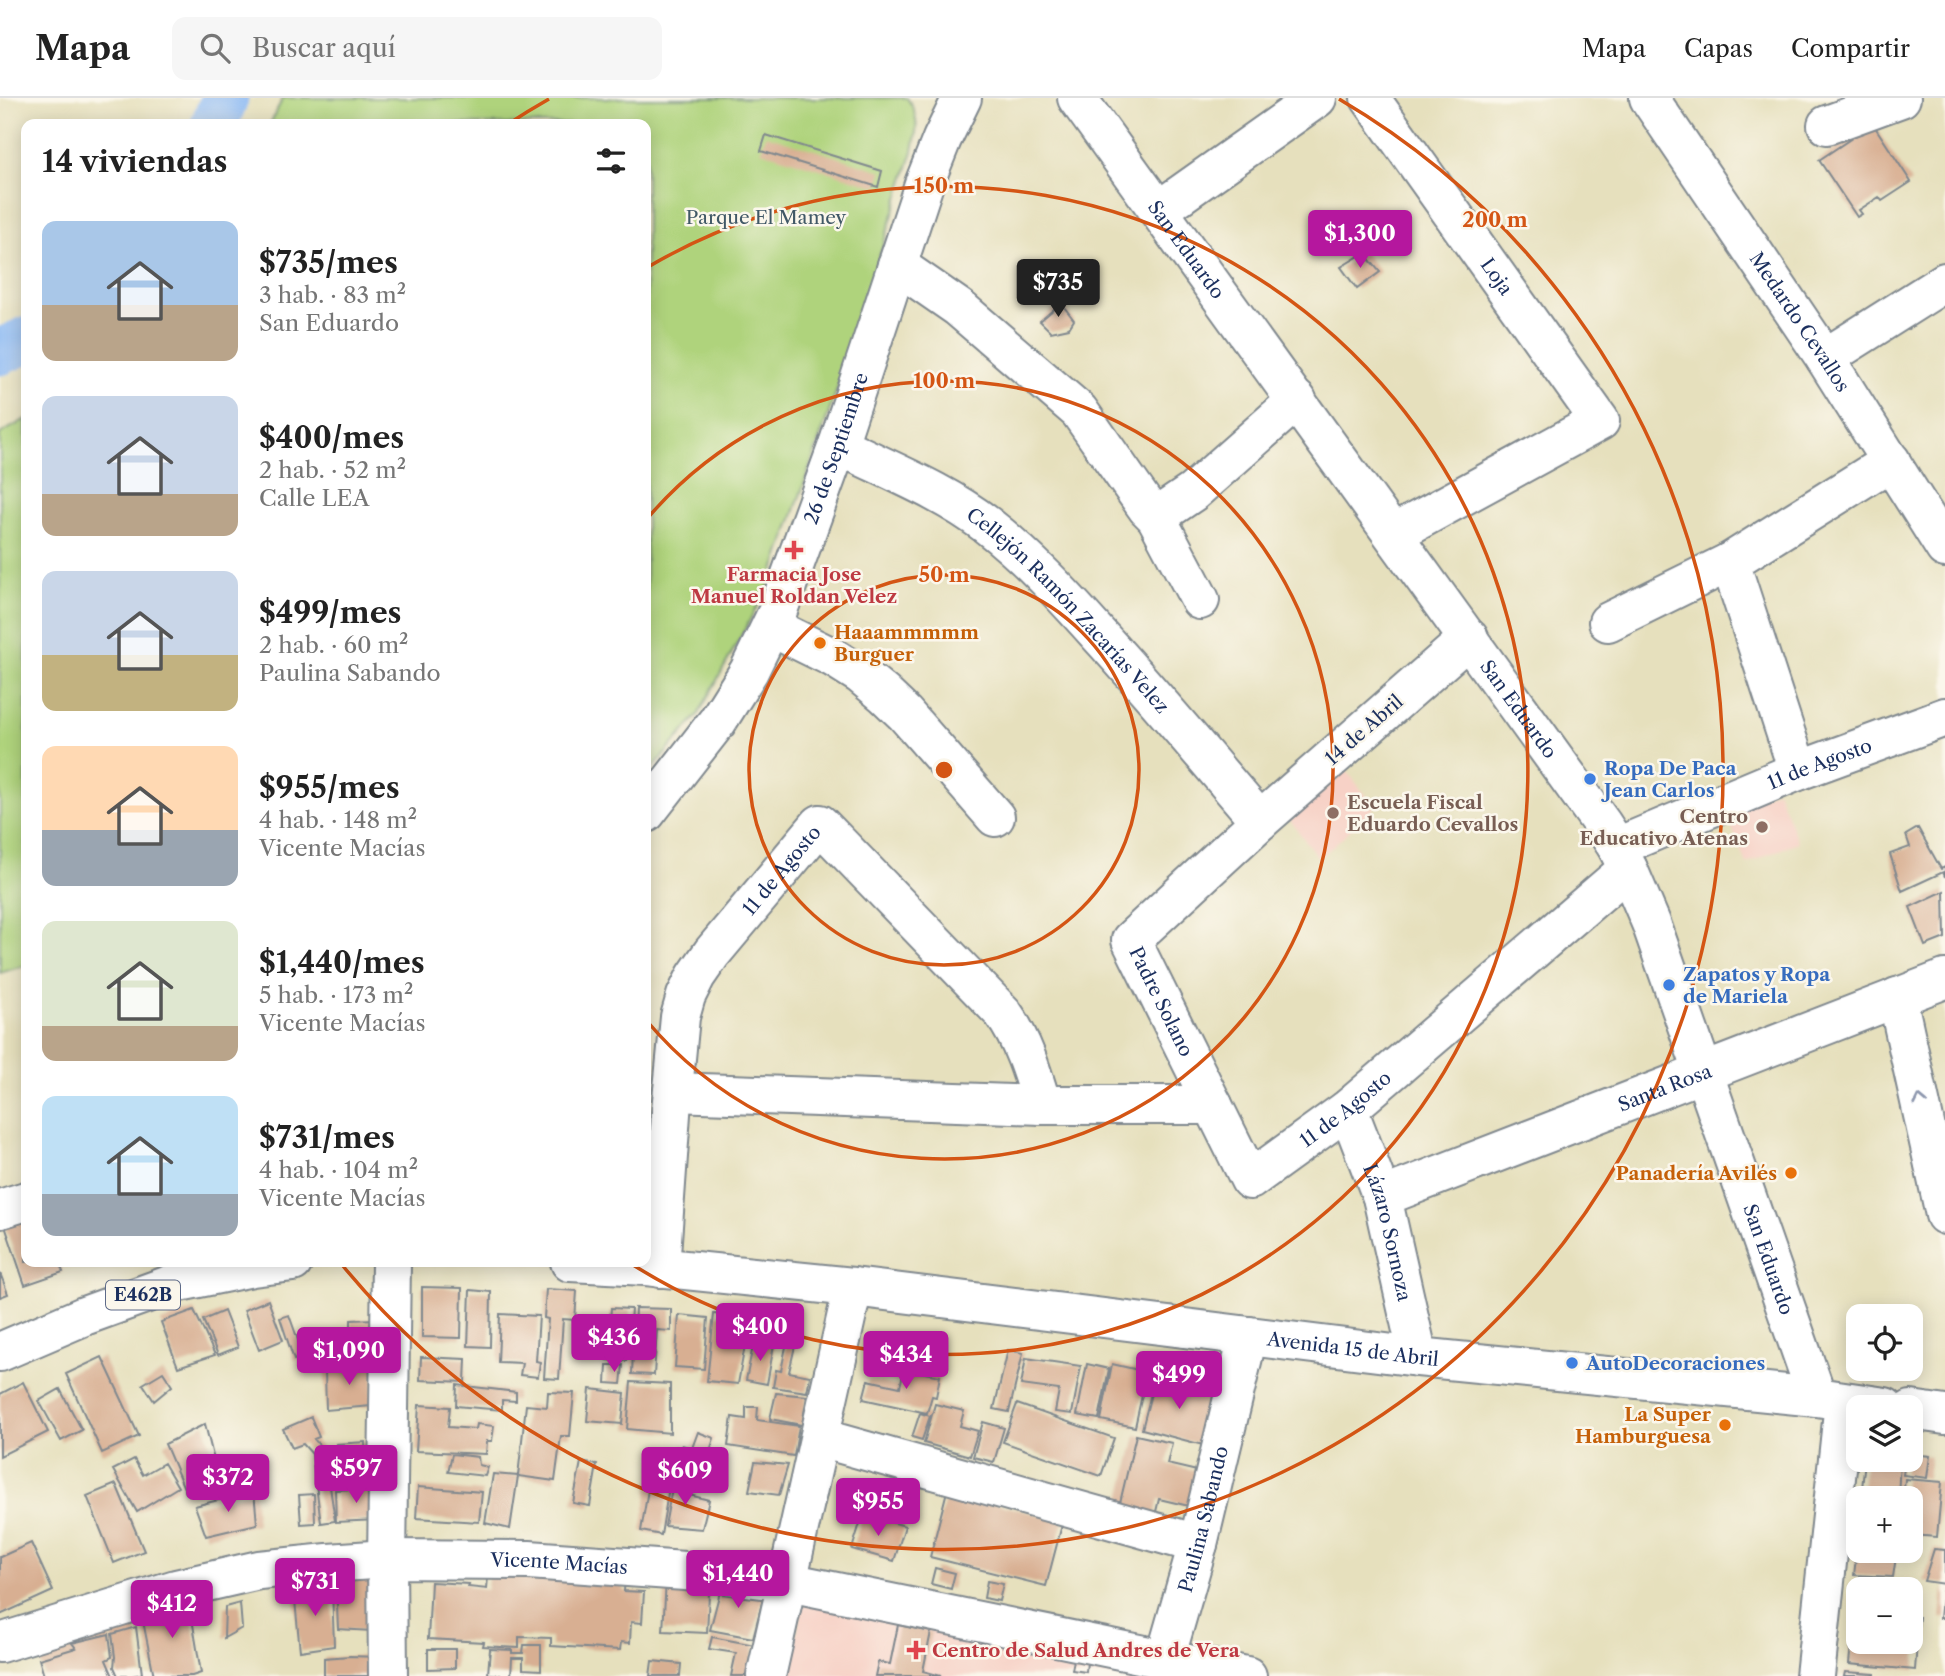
<!DOCTYPE html>
<html lang="es">
<meta charset="utf-8">
<style>
:root{--surface:#fff;--page:#f6f6f6;--text:#222;--muted:#767676;--line:#e0e0e0;--accent:#b5179e}
body{margin:0;font-family:"Libre Caslon Text",serif;background:var(--page);color:var(--text);height:100vh;display:flex;flex-direction:column;font-size:26px;white-space:nowrap}
*{box-sizing:border-box;margin:0}
p{font-size:23px;color:var(--muted)}
.icon{flex:none;width:38px;height:38px;fill:none;stroke:currentColor;stroke-width:2;stroke-linecap:round;stroke-linejoin:round}
.map{position:relative;flex:1;overflow:hidden}
.sheet{position:absolute;left:21px;top:21px;width:630px;height:1148px;display:flex;flex-direction:column;background:var(--surface);border-radius:14px;box-shadow:0 4px 18px #0003}
.sheet>*{flex:none}
.fabs{position:absolute;left:1846px;top:1206px;display:grid;gap:14px}
.fabs a{display:grid;place-items:center;width:77px;height:77px;border-radius:14px;background:var(--surface);box-shadow:0 4px 18px #0003;font-size:35px}
.price{position:absolute;translate:-50% -60px;padding:0 16px;border-radius:7px;background:var(--accent);color:#fff;font-size:23px;line-height:46px;filter:drop-shadow(0 2px 4px #0008)}
.price::after{content:'';position:absolute;left:50%;top:42px;width:21px;height:16px;margin-left:-10px;background:inherit;clip-path:polygon(0 0,100% 0,50% 100%)}
.price.current{background:#222;color:#fff}
ul{padding:0;list-style:none}
li{display:flex;align-items:center;gap:21px;height:175px;padding:0 21px}
li span{display:grid;place-items:center;flex:none;width:196px;height:140px;border-radius:14px;color:#555}
li>.icon{margin-inline-start:auto}
span .icon{width:84px;height:84px;fill:#fffc;stroke-width:1}
li b{font-size:30px}
h2{display:flex;justify-content:space-between;align-items:center;height:84px;padding:0 21px;font-size:30px}
header{display:flex;align-items:center;gap:42px;box-sizing:border-box;height:98px;padding:0 35px;background:var(--surface);border-bottom:2px solid var(--line)}
header strong{font-size:33px}
nav{display:flex;gap:38px;margin-inline-start:auto;font-size:24px}
.search{width:490px;height:63px;background:var(--page);display:flex;align-items:center;gap:18px;box-sizing:border-box;padding:0 24px;border-radius:14px;color:var(--muted);font-size:26px}
.map>svg:first-child{display:block}
</style>
<header>
<strong>Mapa</strong>
<div class="search"><svg class="icon" aria-label="search" viewBox="0 0 24 24"><circle cx="10" cy="10" r="6"/><path d="M15 15l6 6"/></svg>Buscar aquí</div>
<nav><a>Mapa</a><a>Capas</a><a>Compartir</a></nav>
</header>
<div class="map">
<svg width="1945" height="1578" viewBox="0 0 1945 1578">
<rect width="100%" height="100%" fill="#fbf7ec"/>
<filter id="ink" filterUnits="userSpaceOnUse"><feTurbulence type="fractalNoise" baseFrequency=".0143" numOctaves="2"/><feDisplacementMap in="SourceGraphic" scale="14" xChannelSelector="R" yChannelSelector="G"/><feConvolveMatrix kernelMatrix="1 2 1 2 8 2 1 2 1" color-interpolation-filters="sRGB"/></filter>
<filter id="wash" filterUnits="userSpaceOnUse"><feTurbulence type="fractalNoise" baseFrequency=".00686" numOctaves="4" result="noise"/><feDisplacementMap in="SourceGraphic" scale="28" xChannelSelector="R" yChannelSelector="G"/><feGaussianBlur stdDeviation="1.57" result="paint"/><feColorMatrix in="noise" values="0 0 0 0 0 0 0 0 0 0 0 0 0 0 0 0 0 1.4 0 .05"/><feComposite in="paint" operator="in"/></filter>
<g filter="url(#wash)">
<rect width="100%" height="100%" fill="#e6e0bd"/>
<path fill="#f7d1c6" d="M1346,672L1375,709L1319,761L1290,722Z
M1777,692L1798,744L1746,766L1726,714Z
M804,1504L1126,1570L1124,1578H787Z"/>
<path fill="#afd37c" stroke="#65816d" stroke-width="2" d="M283,0H907C920,18 917,33 913,53L839,285L769,487L698,617L646,678V26H270Z
M26,321V867L0,875V336Z"/>
<g fill="none" stroke-linecap="round" stroke-linejoin="round">
<path stroke="#89b8f4" stroke-width="47" d="M214,26L225,0
M0,254L26,242"/>
</g>
<g id="blocks">
<path fill="#d8af92" d="M1873,26L1911,84L1882,103L1879,99L1859,112L1862,116L1857,119L1819,62Z
M766,37L882,73L878,89L761,53Z
M1364,155L1380,174L1357,191L1341,169Z
M1061,205L1074,222L1069,230L1051,234L1040,223Z
M1918,730L1941,771L1945,769V779L1943,774L1902,793L1890,756L1910,749L1906,737Z
M1944,793L1945,840L1925,848L1910,809Z
M646,1048L660,1050L654,1099L646,1098Z
M26,1121V1164H59L63,1174L25,1187L5,1128Z
M0,1175L8,1196L0,1199Z
M422,1189L462,1190L461,1240L422,1239Z
M546,1191L577,1193L575,1222L563,1221L559,1281L544,1280L548,1221L544,1220Z
M470,1192L491,1194L490,1249L468,1248Z
M268,1202L283,1242L259,1252L244,1212Z
M611,1210L631,1211L627,1263L607,1262Z
M635,1210L671,1211V1233L657,1232L654,1277L632,1276Z
M194,1212L215,1257L178,1269L161,1224Z
M224,1213L238,1249L218,1257L203,1222Z
M500,1216L539,1218L536,1263L540,1264L538,1279L520,1277L522,1265L498,1264Z
M714,1216L750,1220L738,1286L707,1283Z
M289,1217L304,1259L294,1262L280,1220Z
M679,1217L708,1220L704,1271L675,1269Z
M376,1221V1236L351,1237V1222Z
M324,1234L330,1252L308,1260L302,1242Z
M789,1234L798,1235L789,1274L810,1278L807,1294L773,1289L776,1272L781,1273Z
M754,1243L774,1247L767,1286L746,1282Z
M1008,1252L1023,1255L1009,1314L994,1311Z
M102,1259L139,1338L102,1355L66,1276Z
M421,1259L466,1261L465,1284L420,1282Z
M1026,1260L1081,1268L1072,1316L1055,1314L1059,1292L1021,1287Z
M1087,1266L1109,1271L1099,1321L1077,1317Z
M1112,1266L1147,1274L1135,1329L1101,1322Z
M375,1267L371,1308L326,1312L325,1272Z
M607,1267H623L621,1286L606,1285Z
M904,1271L940,1278L936,1299L932,1298L927,1315L863,1301L868,1282L900,1289Z
M163,1274L172,1288L154,1303L143,1286Z
M1155,1280L1216,1295L1203,1347L1142,1331Z
M23,1284L48,1334L0,1358V1296Z
M631,1284L670,1286V1335L627,1331Z
M457,1287L516,1294V1303L502,1302V1312L456,1308Z
M60,1291L82,1332L61,1343L39,1303Z
M590,1291L625,1295L622,1326L587,1323Z
M548,1294L574,1295L570,1338H561L555,1383L518,1378L526,1307L547,1309Z
M776,1295L807,1298L802,1327L770,1321Z
M935,1306L964,1313L960,1328L978,1333L970,1358L924,1345Z
M1017,1306L1114,1340L1101,1378L1003,1344Z
M419,1307L450,1309L448,1329L476,1331L477,1326L494,1328L492,1343H487L486,1356L416,1353Z
M746,1309H758L757,1322L799,1328L794,1358L728,1348L732,1319L746,1321Z
M920,1315L930,1318L922,1342L912,1339Z
M311,1319L319,1339L314,1341L325,1354L335,1423L321,1425L312,1356L303,1346L292,1350L283,1331Z
M983,1324L1004,1330L994,1364L973,1359Z
M205,1326L219,1382L186,1395L165,1346Z
M698,1334L714,1340L705,1370L681,1365L682,1347L692,1350Z
M1136,1337L1172,1345L1167,1366L1197,1373L1189,1408L1159,1401L1154,1422L1118,1413Z
M365,1344L366,1373L338,1375L336,1346Z
M452,1356L478,1359L479,1367L488,1369L485,1378L448,1374Z
M1911,1356L1930,1358L1927,1380L1903,1377L1905,1362H1911Z
M134,1361L143,1377L164,1365L178,1389L137,1414L113,1372Z
M653,1362L673,1365L661,1437L641,1433Z
M1865,1362H1900L1898,1400H1861Z
M581,1364L597,1367L590,1408L573,1405Z
M755,1364L788,1367L779,1397L749,1393Z
M493,1376L518,1378L510,1431L485,1425Z
M674,1379H689V1397L709,1402L702,1431L665,1428Z
M1905,1381L1942,1384L1937,1439L1911,1437V1400H1903Z
M116,1386L144,1453L114,1465L87,1398Z
M418,1389L482,1394L479,1424L416,1420Z
M376,1390L377,1422L336,1424L335,1392Z
M254,1393L257,1426L206,1438L195,1408Z
M947,1393L1063,1423L1046,1488L930,1459Z
M314,1396L315,1425L301,1426L299,1397Z
M863,1416L905,1428L894,1463L852,1451Z
M31,1445L53,1493L0,1517V1459Z
M1934,1451L1945,1452V1486L1924,1483Z
M1857,1452H1897L1893,1479L1854,1477Z
M935,1470L955,1475L951,1491L931,1486Z
M488,1478L625,1480L624,1493L644,1494L642,1525L631,1524L630,1545L621,1544L620,1552L551,1548V1540L519,1539V1550L483,1548L484,1544L428,1541L431,1484L469,1486L468,1489L487,1491Z
M376,1481L372,1533L338,1531L336,1483Z
M666,1482L701,1484L700,1494L709,1495L707,1535L663,1533Z
M987,1483L1003,1486L999,1503L984,1500Z
M722,1486L766,1489L753,1540L710,1532Z
M332,1490L334,1548L300,1553L294,1492Z
M1943,1491H1945V1520H1940Z
M189,1502L201,1575L192,1578H154L141,1513Z
M240,1505L242,1530L224,1540L225,1509Z
M1854,1514H1858V1544H1911V1519H1919L1915,1572L1849,1566Z
M898,1527L931,1534L923,1573L941,1578H875L878,1564L890,1566Z
M136,1529L142,1576L132,1578H118L114,1569L115,1559L112,1536Z
M109,1536L112,1559L106,1562L113,1578H44L39,1561L76,1550L72,1545Z
M712,1539L755,1547L748,1578H731L736,1555L709,1551Z
M524,1547H541V1572L523,1571V1560H512L511,1578L488,1576L490,1551L512,1552V1555H523Z
M428,1551H455V1570L428,1571Z
M350,1558L377,1559L376,1578H324V1560Z
M1074,1562L1087,1564L1086,1574L1072,1572Z
M652,1563L681,1566L680,1578H650Z
M1845,1574L1875,1576V1578H1844Z"/>
</g>
</g>
<g filter="url(#ink)">
<use href="#blocks" fill-opacity="0" stroke="#80888e" stroke-width="2"/>
<g fill="none" stroke-linecap="round" stroke-linejoin="round">
<defs>
<g id="minor">
<path id="s1" d="M1077,0L1602,726L1617,749L1628,771L1651,825L1817,1299"/>
<path id="s2" d="M1370,0L1600,323L1393,436"/>
<path id="s3" d="M1649,0L1825,260L1945,450"/>
<path d="M1827,27L1901,0"/>
<path d="M1159,112L1317,0"/>
<path d="M897,167L959,210L1079,313L1147,410L1156,419L1200,502"/>
<path d="M1825,260L1945,184"/>
<path id="s4" d="M838,347C888,372 943,393 987,427C1028,459 1063,497 1097,535C1153,596 1206,660 1260,723"/>
<path d="M1156,419L1193,394L1297,302"/>
<path d="M1730,464L1798,673"/>
<path d="M1608,524L1730,464L1891,363"/>
<path d="M771,529L834,560L861,577L884,596L905,616L995,719"/>
<path id="s5" d="M1469,540L1260,723L1131,842L1250,1082L1348,1011L1628,771"/>
<path id="s6" d="M646,715L717,624L749,573L777,515L838,347L924,86L942,41L962,0"/>
<path id="s7" d="M1617,749L1798,673L1945,619"/>
<path d="M1897,899L1945,1117"/>
<path d="M673,994L1042,1007H1213"/>
<path id="s8" d="M1348,1011L1382,1099L1418,1259"/>
<path id="s9" d="M1382,1099L1945,881"/>
<path d="M0,1111L26,1103"/>
<path id="s10" d="M660,1170L672,1002L680,919L686,898L696,878L712,855L820,726L1003,915C1023,943 1032,974 1042,1007"/>
<path d="M820,1340L1198,1446"/>
<path id="s11" d="M0,1545L176,1491L259,1472L328,1465L387,1461L529,1462L713,1475L788,1484L1247,1578"/>
<path id="s12" d="M1165,1561L1198,1446L1248,1238"/>
<path d="M388,1578L387,1461L391,1164"/>
<path d="M766,1578L853,1189"/>
<path d="M1815,1578L1844,1304"/>
</g>
<g id="major">
<path id="s13" d="M570,1164L646,1168L853,1189L1418,1259L1817,1299L1885,1309"/>
<path d="M0,1254L84,1218L175,1185L253,1169L293,1164"/>
<path d="M1911,1312L1945,1317"/>
</g>
</defs>
<use href="#minor" stroke="#80888e" stroke-width="42"/>
<use href="#major" stroke="#80888e" stroke-width="42"/>
<use href="#minor" stroke="#fff" stroke-width="38"/>
<use href="#major" stroke="#fff" stroke-width="38"/>
</g>
<defs><path id="oneway-chevron" d="M-2-3.5L2.5 0L-2 3.5" fill="none" stroke-width="1.6" stroke-linecap="round" stroke-linejoin="round" transform="scale(1.75)"/></defs>
<use stroke="#8d97ae" href="#oneway-chevron" transform="translate(1920 1002) rotate(-102)"/>
</g>
<g fill="none" stroke="#d45514" stroke-width="3.5">
<circle cx="944" cy="672" r="195"/>
<path d="M646 422A389 389 0 1 1 646 922"/>
<path d="M648 169A584 584 0 1 1 630 1165"/>
<path d="M508 26A779 779 0 0 1 549 1M1339 1A779 779 0 1 1 343 1168"/>
</g>
<g fill="#e0444e" stroke="#fbf7ec" stroke-width="2.5">
<path d="M790.5 441.5h7v7h7v7h-7v7h-7v-7h-7v-7h7z"/>
<path d="M912.5 1541.5h7v7h7v7h-7v7h-7v-7h-7v-7h7z"/>
</g>
<g fill="#e8710a" stroke="#fbf7ec" stroke-width="2.5">
<circle cx="820" cy="545" r="7"/>
<circle cx="1791" cy="1075" r="7"/>
<circle cx="1725" cy="1327" r="7"/>
</g>
<g fill="#3f7fe0" stroke="#fbf7ec" stroke-width="2.5">
<circle cx="1590" cy="681" r="7"/>
<circle cx="1669" cy="887" r="7"/>
<circle cx="1572" cy="1265" r="7"/>
</g>
<g fill="#8d6e63" stroke="#fbf7ec" stroke-width="2.5">
<circle cx="1333" cy="715" r="7"/>
<circle cx="1762" cy="729" r="7"/>
</g>
<g text-anchor="middle" dominant-baseline="central" stroke-width="5" stroke-linejoin="round" paint-order="stroke">
<rect fill="#fbf7ec" stroke="#5e6b89" stroke-width="2" x="106" y="1182.5" width="74" height="29" rx="5"/>
<g font-size="18" font-weight="bold" fill="#1b2f5e">
<text x="143" y="1197">E462B</text>
</g>
<g font-size="19" fill="#405866" stroke="#fbf7ec">
<text x="766" y="119">Parque El Mamey</text>
</g>
<g font-size="19" fill="#1b2f5e" stroke="#fbf7ec">
<text stroke="none"><textPath href="#s1" startOffset="187">San Eduardo</textPath></text>
<text stroke="none"><textPath href="#s2" startOffset="219">Loja</textPath></text>
<text stroke="none"><textPath href="#s3" startOffset="270">Medardo Cevallos</textPath></text>
<text stroke="none"><textPath href="#s6" startOffset="415">26 de Septiembre</textPath></text>
<text stroke="none"><textPath href="#s4" startOffset="287">Cellejón Ramón Zacarías Velez</textPath></text>
<text stroke="none"><textPath href="#s1" startOffset="754">San Eduardo</textPath></text>
<text transform="translate(1364 632) rotate(-41)">14 de Abril</text>
<text stroke="none"><textPath href="#s7" startOffset="219">11 de Agosto</textPath></text>
<text stroke="none"><textPath href="#s10" startOffset="432">11 de Agosto</textPath></text>
<text stroke="none"><textPath href="#s5" startOffset="522">Padre Solano</textPath></text>
<text stroke="none"><textPath href="#s9" startOffset="303">Santa Rosa</textPath></text>
<text stroke="none"><textPath href="#s5" startOffset="840">11 de Agosto</textPath></text>
<text stroke="none"><textPath href="#s8" startOffset="130">Lázaro Sornoza</textPath></text>
<text stroke="none"><textPath href="#s1" startOffset="1363">San Eduardo</textPath></text>
<text stroke="none"><textPath href="#s13" startOffset="788">Avenida 15 de Abril</textPath></text>
<text stroke="none"><textPath href="#s12" startOffset="145">Paulina Sabando</textPath></text>
<text stroke="none"><textPath href="#s11" startOffset="570">Vicente Macías</textPath></text>
</g>
<g font-size="19" font-weight="bold" fill="#be3a42" stroke="#fbf7ec">
<text x="794" y="476">Farmacia Jose<tspan x="794" dy="22">Manuel Roldan Velez</tspan></text>
<text x="932" y="1552" text-anchor="start">Centro de Salud Andres de Vera</text>
</g>
<g font-size="19" font-weight="bold" fill="#c56008" stroke="#fbf7ec" text-anchor="end">
<text x="834" y="534" text-anchor="start">Haaammmmm<tspan x="834" dy="22">Burguer</tspan></text>
<text x="1777" y="1075">Panadería Avilés</text>
<text x="1711" y="1316">La Super<tspan x="1711" dy="22">Hamburguesa</tspan></text>
</g>
<g font-size="19" font-weight="bold" fill="#366cbe" stroke="#fbf7ec" text-anchor="start">
<text x="1604" y="670">Ropa De Paca<tspan x="1604" dy="22">Jean Carlos</tspan></text>
<text x="1683" y="876">Zapatos y Ropa<tspan x="1683" dy="22">de Mariela</tspan></text>
<text x="1586" y="1265">AutoDecoraciones</text>
</g>
<g font-size="19" font-weight="bold" fill="#785e54" stroke="#fbf7ec" text-anchor="start">
<text x="1347" y="704">Escuela Fiscal<tspan x="1347" dy="22">Eduardo Cevallos</tspan></text>
<text x="1748" y="718" text-anchor="end">Centro<tspan x="1748" dy="22">Educativo Atenas</tspan></text>
</g>
</g>
<circle cx="944" cy="672" r="10" fill="#d45514" stroke="#fbf7ec" stroke-width="3.5"/>
<g font-size="21" text-anchor="middle" font-weight="bold" fill="#d45514" stroke="#fbf7ec" stroke-width="5" stroke-linejoin="round" paint-order="stroke">
<text x="944" y="95">150 m</text>
<text x="1495" y="129">200 m</text>
<text x="944" y="290">100 m</text>
<text x="944" y="484">50 m</text>
</g>
</svg>
<div class="fabs">
<a><svg class="icon" aria-label="locate" viewBox="0 0 24 24"><circle cx="12" cy="12" r="6"/><path d="M12 2v4M12 18v4M2 12h4M18 12h4"/></svg></a>
<a><svg class="icon" aria-label="layers" viewBox="0 0 24 24"><path d="M12 4l9 5-9 5-9-5zM3 14l9 5 9-5"/></svg></a>
<a>+</a>
<a>−</a>
</div>
<b class="price" style="left:1360px;top:172px">$1,300</b>
<b class="price current" style="left:1058px;top:221px">$735</b>
<b class="price" style="left:760px;top:1265px">$400</b>
<b class="price" style="left:614px;top:1276px">$436</b>
<b class="price" style="left:349px;top:1289px">$1,090</b>
<b class="price" style="left:906px;top:1293px">$434</b>
<b class="price" style="left:1179px;top:1313px">$499</b>
<b class="price" style="left:356px;top:1407px">$597</b>
<b class="price" style="left:685px;top:1409px">$609</b>
<b class="price" style="left:228px;top:1416px">$372</b>
<b class="price" style="left:878px;top:1440px">$955</b>
<b class="price" style="left:738px;top:1512px">$1,440</b>
<b class="price" style="left:315px;top:1520px">$731</b>
<b class="price" style="left:172px;top:1542px">$412</b>
<section class="sheet">
<h2>14 viviendas<svg class="icon" aria-label="filters" viewBox="0 0 24 24"><path d="M4 7h16M4 17h16"/><circle cx="9" cy="7" r="2"/><circle cx="15" cy="17" r="2"/></svg></h2>
<ul>
<li><span style="background:linear-gradient(#a9c7e8 60%,#b9a48a 0)"><svg class="icon" aria-label="home" viewBox="0 0 24 24"><path d="M3 11l9-7 9 7M6 9v11h12V9"/></svg></span><div><b>$735/mes</b><p>3 hab. · 83 m²</p><p>San Eduardo</p></div></li>
<li><span style="background:linear-gradient(#c9d6e8 70%,#b9a48a 0)"><svg class="icon" aria-label="home" viewBox="0 0 24 24"><path d="M3 11l9-7 9 7M6 9v11h12V9"/></svg></span><div><b>$400/mes</b><p>2 hab. · 52 m²</p><p>Calle LEA</p></div></li>
<li><span style="background:linear-gradient(#c9d6e8 60%,#c2b280 0)"><svg class="icon" aria-label="home" viewBox="0 0 24 24"><path d="M3 11l9-7 9 7M6 9v11h12V9"/></svg></span><div><b>$499/mes</b><p>2 hab. · 60 m²</p><p>Paulina Sabando</p></div></li>
<li><span style="background:linear-gradient(#ffd9b3 60%,#9aa5b1 0)"><svg class="icon" aria-label="home" viewBox="0 0 24 24"><path d="M3 11l9-7 9 7M6 9v11h12V9"/></svg></span><div><b>$955/mes</b><p>4 hab. · 148 m²</p><p>Vicente Macías</p></div></li>
<li><span style="background:linear-gradient(#dfe7d0 75%,#b9a48a 0)"><svg class="icon" aria-label="home" viewBox="0 0 24 24"><path d="M3 11l9-7 9 7M6 9v11h12V9"/></svg></span><div><b>$1,440/mes</b><p>5 hab. · 173 m²</p><p>Vicente Macías</p></div></li>
<li><span style="background:linear-gradient(#bfe0f5 70%,#9aa5b1 0)"><svg class="icon" aria-label="home" viewBox="0 0 24 24"><path d="M3 11l9-7 9 7M6 9v11h12V9"/></svg></span><div><b>$731/mes</b><p>4 hab. · 104 m²</p><p>Vicente Macías</p></div></li>
</ul>
</section>
</div>
